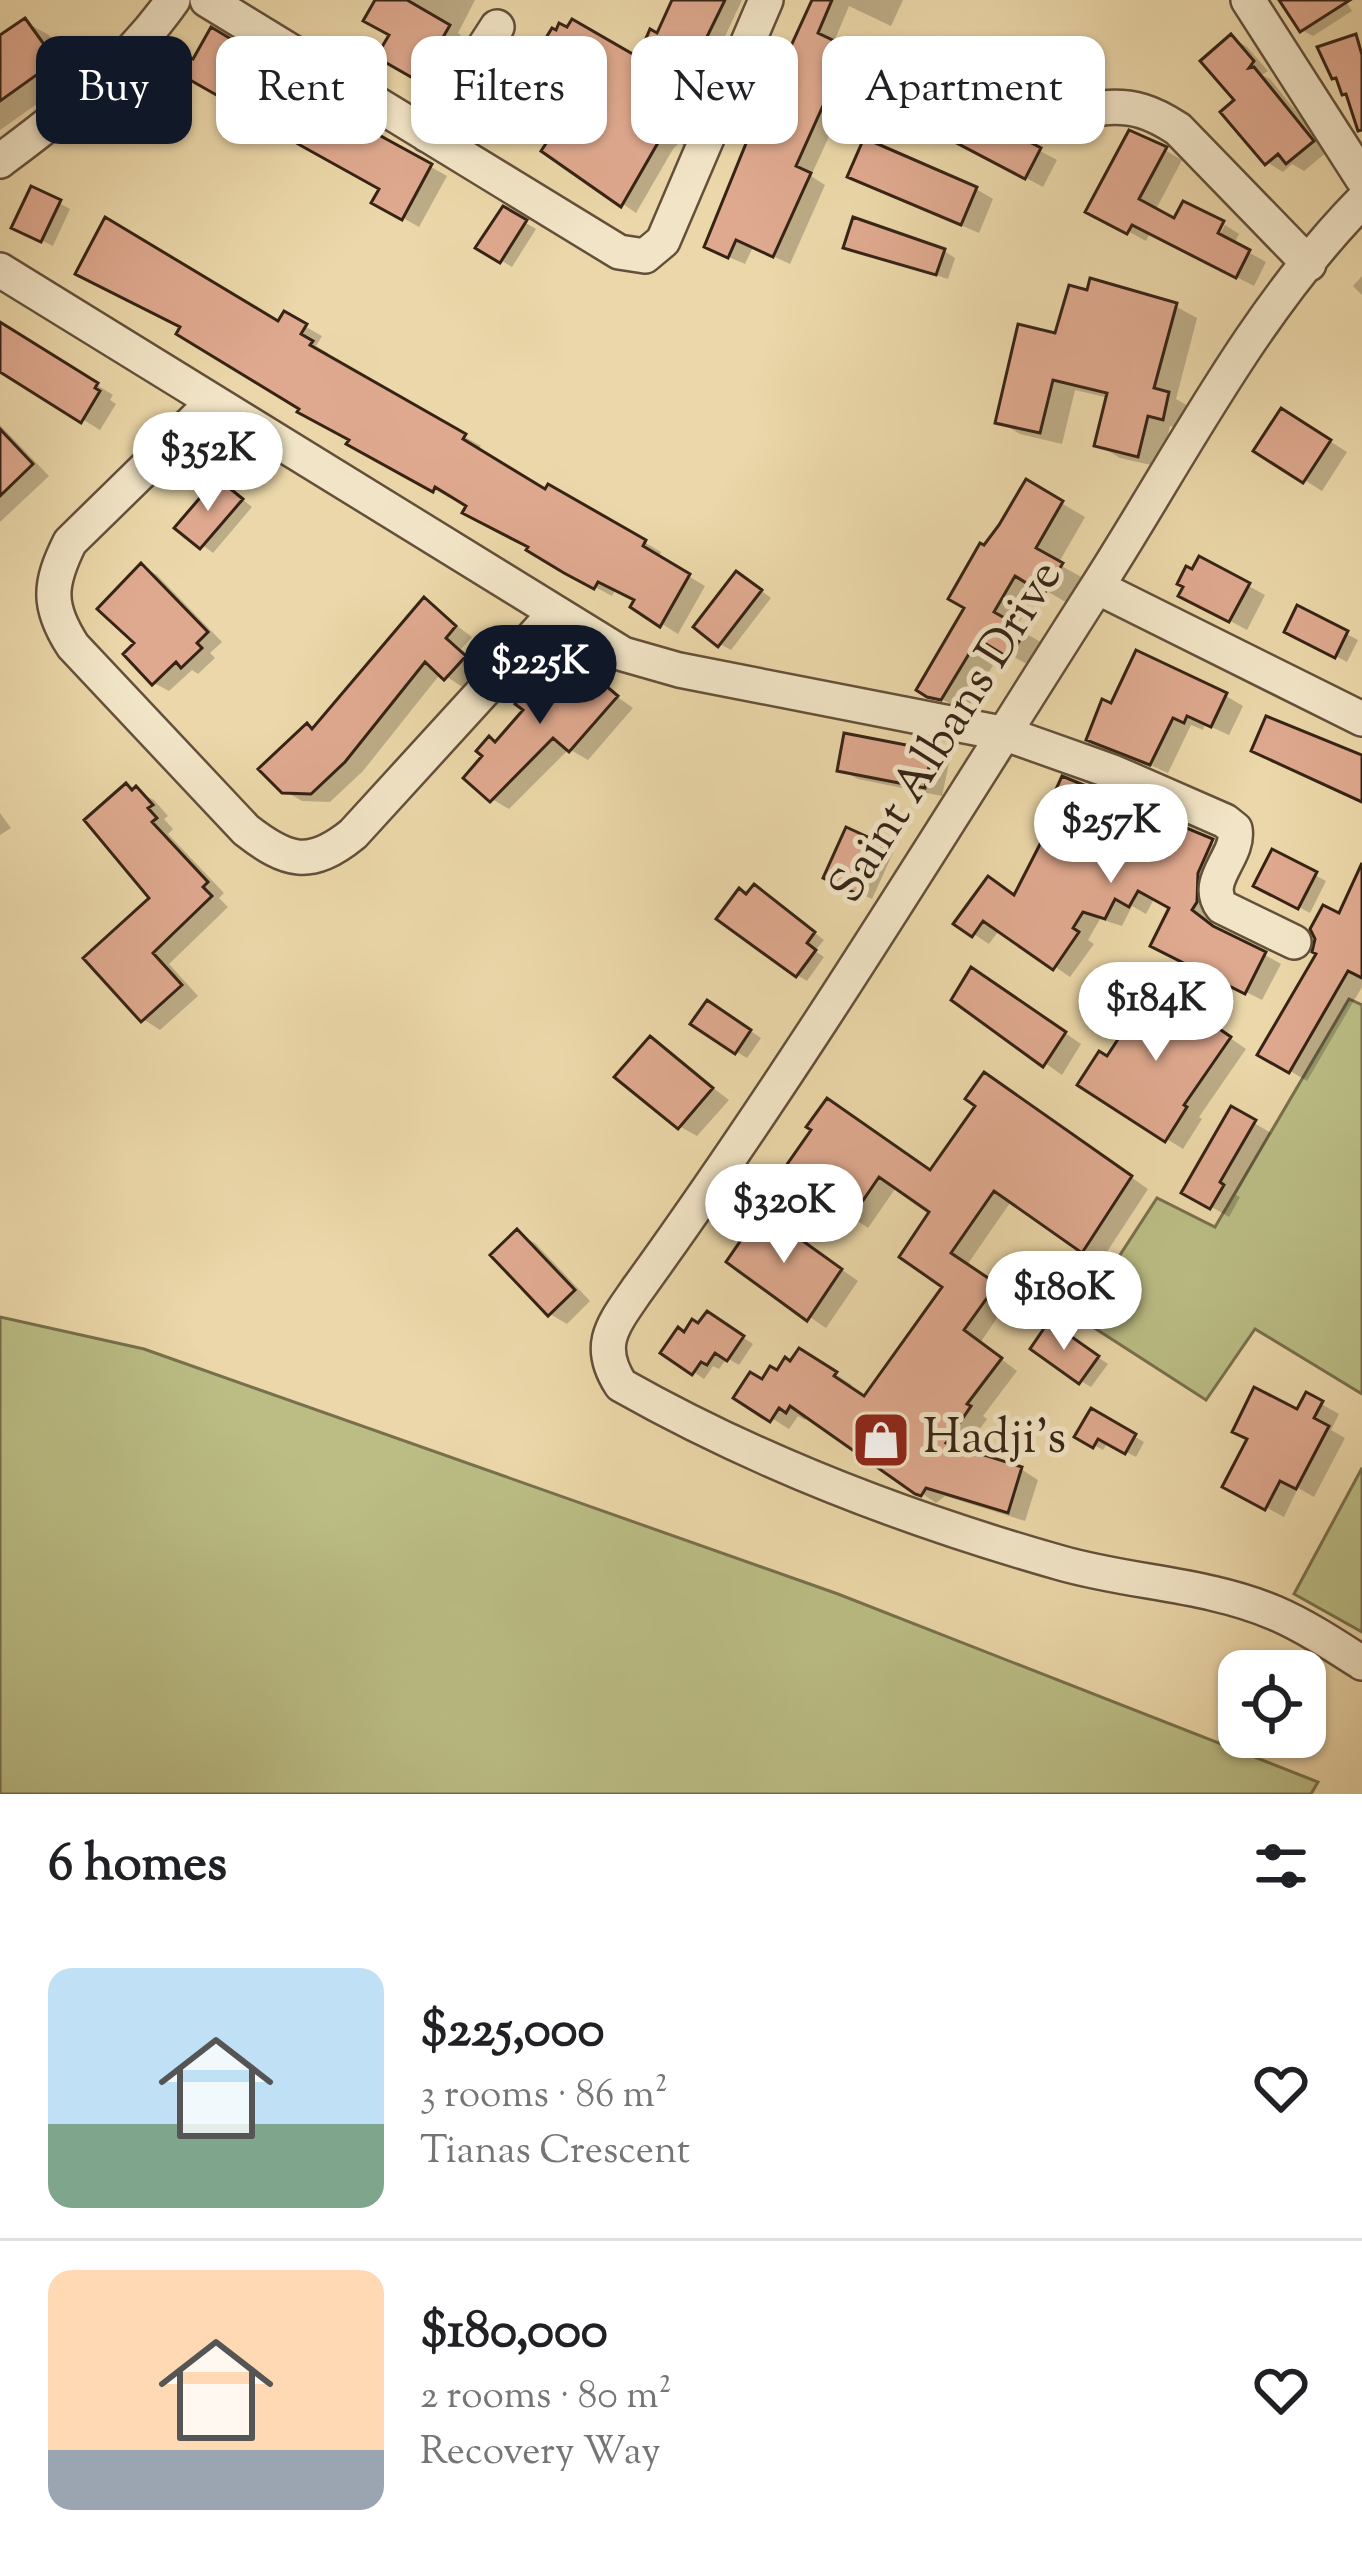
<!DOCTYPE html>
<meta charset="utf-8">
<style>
:root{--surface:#fff;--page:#f6f6f6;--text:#202124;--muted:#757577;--line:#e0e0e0;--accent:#111827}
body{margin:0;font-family:"Sorts Mill Goudy",serif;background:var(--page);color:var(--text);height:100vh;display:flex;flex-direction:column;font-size:45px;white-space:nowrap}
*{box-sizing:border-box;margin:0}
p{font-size:39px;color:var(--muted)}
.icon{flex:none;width:66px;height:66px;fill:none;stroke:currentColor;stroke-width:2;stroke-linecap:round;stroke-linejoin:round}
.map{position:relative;height:1794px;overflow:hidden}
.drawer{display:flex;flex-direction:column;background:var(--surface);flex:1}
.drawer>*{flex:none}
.top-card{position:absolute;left:36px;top:36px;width:1290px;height:108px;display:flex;gap:24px}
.controls{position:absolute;left:1218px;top:1650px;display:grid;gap:24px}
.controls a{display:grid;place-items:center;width:108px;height:108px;border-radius:24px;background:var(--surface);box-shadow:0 3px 9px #0004;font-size:60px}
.price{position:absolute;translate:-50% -102px;padding:0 27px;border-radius:42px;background:#fff;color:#222;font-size:39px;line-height:78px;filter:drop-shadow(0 3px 6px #0008)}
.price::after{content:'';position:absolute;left:50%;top:72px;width:36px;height:27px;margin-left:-18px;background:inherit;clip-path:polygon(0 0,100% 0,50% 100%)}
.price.active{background:var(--accent);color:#fff}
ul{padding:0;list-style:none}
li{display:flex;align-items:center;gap:36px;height:300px;padding:0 48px}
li+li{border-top:3px solid var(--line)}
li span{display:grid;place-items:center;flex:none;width:336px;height:240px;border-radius:24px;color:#555}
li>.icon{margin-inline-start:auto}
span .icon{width:144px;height:144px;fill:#fffc;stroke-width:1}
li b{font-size:51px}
h2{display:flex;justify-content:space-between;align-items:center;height:144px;padding:0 48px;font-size:51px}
.chip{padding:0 42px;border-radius:24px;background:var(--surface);box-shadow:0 3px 9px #0004;font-size:42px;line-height:108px}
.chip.active{background:var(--accent);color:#fff}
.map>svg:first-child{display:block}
</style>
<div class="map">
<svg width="1362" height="1794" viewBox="0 0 1362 1794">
<rect width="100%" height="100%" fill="#ebd7a9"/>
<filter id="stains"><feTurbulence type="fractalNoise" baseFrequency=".00167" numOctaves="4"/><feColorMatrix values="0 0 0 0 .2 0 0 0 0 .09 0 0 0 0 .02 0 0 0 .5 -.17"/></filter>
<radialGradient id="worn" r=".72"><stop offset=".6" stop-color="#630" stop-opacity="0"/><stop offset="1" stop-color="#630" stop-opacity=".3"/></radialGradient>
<path fill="#bbbd85" stroke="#78704d" stroke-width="3" d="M1349,999L1362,1005V1394L1255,1329L1206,1400L1079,1318L1157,1198L1215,1227Z
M0,1317L144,1349L838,1594L1318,1782L1311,1794H0Z
M1362,1468V1632L1294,1594Z"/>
<path fill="#0003" d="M379,0H475L458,33L461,35L431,86L380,56L393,34Z
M675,0H742L713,62L717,64L692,132L685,146L679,143L673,149L636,213L545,150L639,61L658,36Z
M815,0H903L891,26L849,6L833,44L880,68L863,104L847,97L811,176L825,185L790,264L753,247L745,264L724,255L791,52Z
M1282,0H1345L1352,11L1313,36L1302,30Z
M25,22L49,35L78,75L0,130V39Z
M212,31L245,51L237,65L248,72L232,100L180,71L194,63Z
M1231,37L1247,47L1268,71L1262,75L1270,79L1328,151L1304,171L1292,164L1283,172L1267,162L1238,100Z
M506,74L541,95L527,127L523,124L515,137L480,116Z
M1061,76L1072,83L1070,105L1007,101L996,95Z
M298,83L328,102L323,112L350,127L355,119L386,137L383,140L447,176L419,227L375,202L383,188L302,143Z
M912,83L1057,160L1043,187L915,119Z
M1165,150L1182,160L1155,211L1213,248L1225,225L1239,234L1234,244L1266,262L1254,286L1150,233L1146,241L1089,210Z
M868,185L976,189L993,199L979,233Z
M59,203L70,209L53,246L26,233Z
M504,210L536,229L512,267L479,247Z
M846,247L944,251L955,258L948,279Z
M1362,276V295L1353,286Z
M1175,306L1197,318L1176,399L1190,407L1185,430L1170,426L1160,467L1120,458L1098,445L1109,398L1075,390L1062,444L1020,434L998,421L1058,337Z
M285,315L322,336L316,346L328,353L325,357L481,446L478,451L547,492L632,535L661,552L658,558L705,586L678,634L634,606L638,600L616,589L612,596L584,581L453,494L450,498L350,443L352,439L279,325Z
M0,325L113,395L110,400L116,404L100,430L0,368Z
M1299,422L1347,452L1322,491L1257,450Z
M0,425L49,476L0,522Z
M1027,483L1085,517L1058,564L1085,579L1069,604L1040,587L1016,628L1048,646L1034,668L1002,650L966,711L920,689L968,607L985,549Z
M228,488L252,507L213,553L179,527Z
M1201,560L1265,595L1247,630L1182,595Z
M141,566L157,575L222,642L210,653L215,658L198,674L192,670L169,691L154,683L138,643Z
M748,581L771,598L731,650L720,644Z
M424,601L472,637L461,649L482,667L464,688L441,673L363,771L330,802L302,801L283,790L315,731Z
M1299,609L1358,640L1347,662L1288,631Z
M565,671L593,689L598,683L633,708L588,760L569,749L509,809L492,799L496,744Z
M1226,696L1243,706L1229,735L1205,724L1203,730L1191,725L1168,773L1090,738L1112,707Z
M931,753L949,763L942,796L858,779L840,769Z
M1064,780L1228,851L1207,922L1281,964L1262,1000L1170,954L1173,907L1155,897L1146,914L1132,906L1122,926L1100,919L1088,940L1094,944L1070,977L1000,929L989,944L958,924L1016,897L1061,809Z
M127,787L154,800L168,816L164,819L173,829L168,834L224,893L219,898L228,907L169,964L198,996L160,1030L143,1019L153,899Z
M0,813L11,828L0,835Z
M847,831L893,853L872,899L838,883Z
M1273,853L1326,881L1310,913L1257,885Z
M1362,870V987L1307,1081L1262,1054L1340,918Z
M764,893L824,940L815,951L824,957L807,981L797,975Z
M989,981L1081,1044L1062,1075L955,999Z
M1168,1003L1187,1008L1246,1049L1199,1117L1202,1119L1183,1149L1167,1139L1108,1059Z
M719,1010L761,1038L747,1058L737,1052Z
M650,1040L729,1100L697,1136L679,1126Z
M1002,1086L1148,1189L1101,1261L1012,1200L967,1265L1012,1296L980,1343L1017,1371L983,1416L987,1419L964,1451L1021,1469L1038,1480L1025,1521L945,1496L936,1503L808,1415L805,1420L798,1416L789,1429L738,1397L778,1374L817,1362L852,1385L850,1388L866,1399L946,1286L933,1212L897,1186L868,1228L785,1172L932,1173Z
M1232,1110L1271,1133L1236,1195L1240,1197L1229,1217L1186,1192Z
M779,1225L858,1281L826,1328L730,1262Z
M517,1233L535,1243L590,1301L567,1324L550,1314Z
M1068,1270L1097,1290L1081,1313L1070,1307Z
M718,1321L753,1344L739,1365L727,1358L719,1369L713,1366L704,1379L664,1352L685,1335Z
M1061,1332L1108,1364L1091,1387L1081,1381Z
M1307,1396L1339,1414L1331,1430L1345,1438L1314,1497L1298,1488L1284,1517L1226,1486L1298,1413Z
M1092,1412L1144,1442L1136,1457L1108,1442L1103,1450L1078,1436Z"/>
<path fill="#dfa98f" stroke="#362315" stroke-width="3" d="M375,0H407L450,25L418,81L376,57L389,35L363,21Z
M672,0H725L700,51L705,53L678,124L669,140L663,137L659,141L621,207L541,151L587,82L541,55L545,48L541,46L552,28L556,30L559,23L567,27L572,19L638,57L650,29L657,33Z
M812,0H832L818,33L866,56L846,98L830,90L796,166L811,173L773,257L736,240L728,258L704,247L751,131L746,129L773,62L781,44L790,48Z
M1279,0H1350L1300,32Z
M25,18L56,61L0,101V35Z
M211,27L236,42L228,57L239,63L220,97L176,72L185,55L193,59Z
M1231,34L1254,61L1249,68L1254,67L1314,141L1286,164L1278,154L1265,165L1220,112L1234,100L1200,61Z
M1356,34L1362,55V130L1358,131L1346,94L1342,95L1336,78L1332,79L1317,47Z
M505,69L532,86L515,123L511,120L503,133L476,117Z
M995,69L1061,73L1060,101L993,96Z
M296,79L314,90L308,101L349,123L354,115L371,125L368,129L432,164L402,220L371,203L379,189L298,144L300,140L272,124Z
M910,79L1041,148L1025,179L894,110Z
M1129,130L1167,147L1139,199L1174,218L1183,201L1224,221L1218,233L1250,250L1236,278L1132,225L1127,234L1085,212Z
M864,138L977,187L961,225L847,177Z
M31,186L61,200L41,242L11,228Z
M503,206L527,220L500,263L475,248Z
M105,217L278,321L284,311L307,324L301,334L313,341L310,345L466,434L463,439L545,489L548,484L646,540L643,546L690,574L660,627L630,607L634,600L598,582L594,589L564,573L526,550L528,547L462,513L466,506L435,487L433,492L346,444L349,440L297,412L299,409L176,334L180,327L75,274Z
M853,217L945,249L936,275L843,248Z
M1090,278L1177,303L1154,388L1169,392L1163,420L1148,416L1138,457L1094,446L1107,393L1053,380L1040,433L995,423L1018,324L1055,333L1069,285L1087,290Z
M0,322L98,383L95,388L100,391L81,423L0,372Z
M1281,408L1331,440L1303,483L1253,451Z
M0,429L33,464L0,496Z
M217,478L243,499L200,549L174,528Z
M1026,479L1063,501L1036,548L1063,563L1044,594L1015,576L994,612L1026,630L1009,658L978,639L941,700L927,697L916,690L964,608L948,599L980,543L984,545L999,525Z
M1199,556L1250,583L1229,622L1178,596L1183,587L1177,584L1186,566L1192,569Z
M141,563L208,632L197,643L202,648L181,668L176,662L152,685L123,654L134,643L97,609Z
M736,571L762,590L718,647L693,627Z
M424,597L456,626L446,638L466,656L444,680L425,662L345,762L311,794L282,793L258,769L307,723L312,729Z
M1297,605L1348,631L1335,658L1284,632Z
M1136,650L1227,693L1211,727L1187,716L1184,723L1173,718L1150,765L1086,740L1102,699L1111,703Z
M548,665L559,674L565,667L590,688L598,679L618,696L569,752L553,738L490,802L463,778L482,756L476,751L489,736L495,742L523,710L515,704Z
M1266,716L1362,755V802L1251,751Z
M844,733L932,750L925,788L837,771Z
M1062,776L1213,839L1198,873L1197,902L1192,910L1213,926L1266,952L1245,994L1150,946L1169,908L1138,891L1129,907L1115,899L1105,919L1083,912L1073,928L1079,932L1053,970L983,921L972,937L953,924L988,876L1014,895L1058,809L1049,805Z
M126,783L132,790L136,786L153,805L148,808L157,818L152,822L208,882L203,887L212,896L153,953L182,985L141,1022L83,958L149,898L84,820Z
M846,827L883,844L860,895L823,878Z
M1272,849L1317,872L1298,909L1253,886Z
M1362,863V978L1348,971L1289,1073L1257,1055L1316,954L1312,952L1315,939L1310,929L1323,905L1339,913Z
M754,884L815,932L807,943L816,950L796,977L716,919L739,888L746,894Z
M971,967L1066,1032L1043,1067L951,1000Z
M1151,989L1166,1000L1169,994L1231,1037L1184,1105L1187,1107L1165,1142L1077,1085L1099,1051L1107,1056Z
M707,1000L751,1030L735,1054L690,1024Z
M650,1036L713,1088L678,1129L614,1077Z
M984,1072L1132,1176L1082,1253L994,1191L951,1253L997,1284L964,1330L1002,1358L967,1404L971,1406L946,1443L1022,1467L1008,1513L926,1488L921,1496L915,1494L790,1406L786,1413L779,1408L770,1422L733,1398L750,1372L762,1379L770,1366L777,1370L785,1357L790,1361L799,1348L837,1372L834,1376L864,1396L942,1287L899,1257L929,1212L879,1177L849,1221L781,1173L811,1130L806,1127L827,1098L930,1170L975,1106L965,1099Z
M1231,1106L1256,1120L1220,1182L1224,1185L1210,1209L1181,1193Z
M761,1211L842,1269L807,1321L726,1262Z
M517,1229L575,1290L548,1316L490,1255Z
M1056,1260L1088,1282L1068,1310L1037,1288Z
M707,1311L744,1336L727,1361L715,1353L707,1365L701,1362L692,1375L660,1353L678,1327L684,1332L692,1319L698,1323Z
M1049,1321L1099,1356L1079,1384L1030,1349Z
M1254,1387L1297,1409L1306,1392L1323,1401L1314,1418L1329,1426L1296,1489L1280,1481L1265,1510L1222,1487L1247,1439L1232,1432Z
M1091,1408L1136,1434L1125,1454L1098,1439L1093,1448L1074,1437Z"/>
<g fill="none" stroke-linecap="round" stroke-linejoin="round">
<defs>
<path id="minor" d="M207,0L619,252L645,256L663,241L766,0
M1248,0L1362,178
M1102,108C1133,105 1152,112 1178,129L1309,264
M427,135L497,27
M0,161C65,112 126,67 173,0
M1362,201C1251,314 1180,458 1095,590C945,825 801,1063 637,1290C613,1325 595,1345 621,1385C759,1463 909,1520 1061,1563C1131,1583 1207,1584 1275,1613C1305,1626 1334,1645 1362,1663
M0,270L623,654L679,670L1006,734L1113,772L1225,821L1235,829C1240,857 1202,880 1222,907L1294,942
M213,402L70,542C49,584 47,606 73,646L246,830C287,862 310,869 353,834L554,614
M1097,587L1362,719"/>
</defs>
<use href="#minor" stroke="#63503a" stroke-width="38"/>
<use href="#minor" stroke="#f2e5c7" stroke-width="33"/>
</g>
<defs>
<symbol id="shop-square" viewBox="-11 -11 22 22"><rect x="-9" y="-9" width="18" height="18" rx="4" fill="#8f2418" stroke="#f2e5c7"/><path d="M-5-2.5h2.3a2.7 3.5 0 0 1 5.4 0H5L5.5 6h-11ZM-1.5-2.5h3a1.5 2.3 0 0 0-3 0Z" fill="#fff"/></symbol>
</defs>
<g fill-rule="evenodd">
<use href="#shop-square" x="848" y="1407" width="66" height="66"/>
</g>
<g text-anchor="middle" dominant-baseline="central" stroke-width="10" stroke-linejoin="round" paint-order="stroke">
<g font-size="48" fill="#362315" stroke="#f2e5c7">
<text transform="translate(948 733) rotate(-58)">Saint Albans Drive</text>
</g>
<g font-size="48" fill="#362315" stroke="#f2e5c7" text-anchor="start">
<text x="923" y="1440">Hadji's</text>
</g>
</g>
<rect width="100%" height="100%" filter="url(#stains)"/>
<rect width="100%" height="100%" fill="url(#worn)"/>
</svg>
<div class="controls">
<a><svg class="icon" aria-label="locate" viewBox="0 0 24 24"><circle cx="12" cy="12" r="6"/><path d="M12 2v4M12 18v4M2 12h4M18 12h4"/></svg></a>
</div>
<b class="price" style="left:208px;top:514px">$352K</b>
<b class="price active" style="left:540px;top:727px">$225K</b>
<b class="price" style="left:1111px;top:886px">$257K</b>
<b class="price" style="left:1156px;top:1064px">$184K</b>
<b class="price" style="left:784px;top:1266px">$320K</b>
<b class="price" style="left:1064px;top:1353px">$180K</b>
<div class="top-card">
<a class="chip active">Buy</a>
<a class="chip">Rent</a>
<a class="chip">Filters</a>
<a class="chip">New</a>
<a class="chip">Apartment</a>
</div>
</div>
<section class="drawer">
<h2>6 homes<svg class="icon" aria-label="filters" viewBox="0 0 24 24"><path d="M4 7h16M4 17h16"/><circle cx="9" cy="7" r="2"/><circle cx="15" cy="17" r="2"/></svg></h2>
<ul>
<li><span style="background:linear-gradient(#bfe0f5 65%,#7fa58c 0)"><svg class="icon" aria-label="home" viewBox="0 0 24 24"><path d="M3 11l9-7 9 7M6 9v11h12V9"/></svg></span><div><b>$225,000</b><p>3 rooms · 86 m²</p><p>Tianas Crescent</p></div><svg class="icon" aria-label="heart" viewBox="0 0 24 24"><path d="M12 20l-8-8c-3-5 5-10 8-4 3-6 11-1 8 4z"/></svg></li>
<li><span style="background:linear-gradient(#ffd9b3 75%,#9aa5b1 0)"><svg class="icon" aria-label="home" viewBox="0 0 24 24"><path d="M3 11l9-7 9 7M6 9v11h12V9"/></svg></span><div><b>$180,000</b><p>2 rooms · 80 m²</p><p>Recovery Way</p></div><svg class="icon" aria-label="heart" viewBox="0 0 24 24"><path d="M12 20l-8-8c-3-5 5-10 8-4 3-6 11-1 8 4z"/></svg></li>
</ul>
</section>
